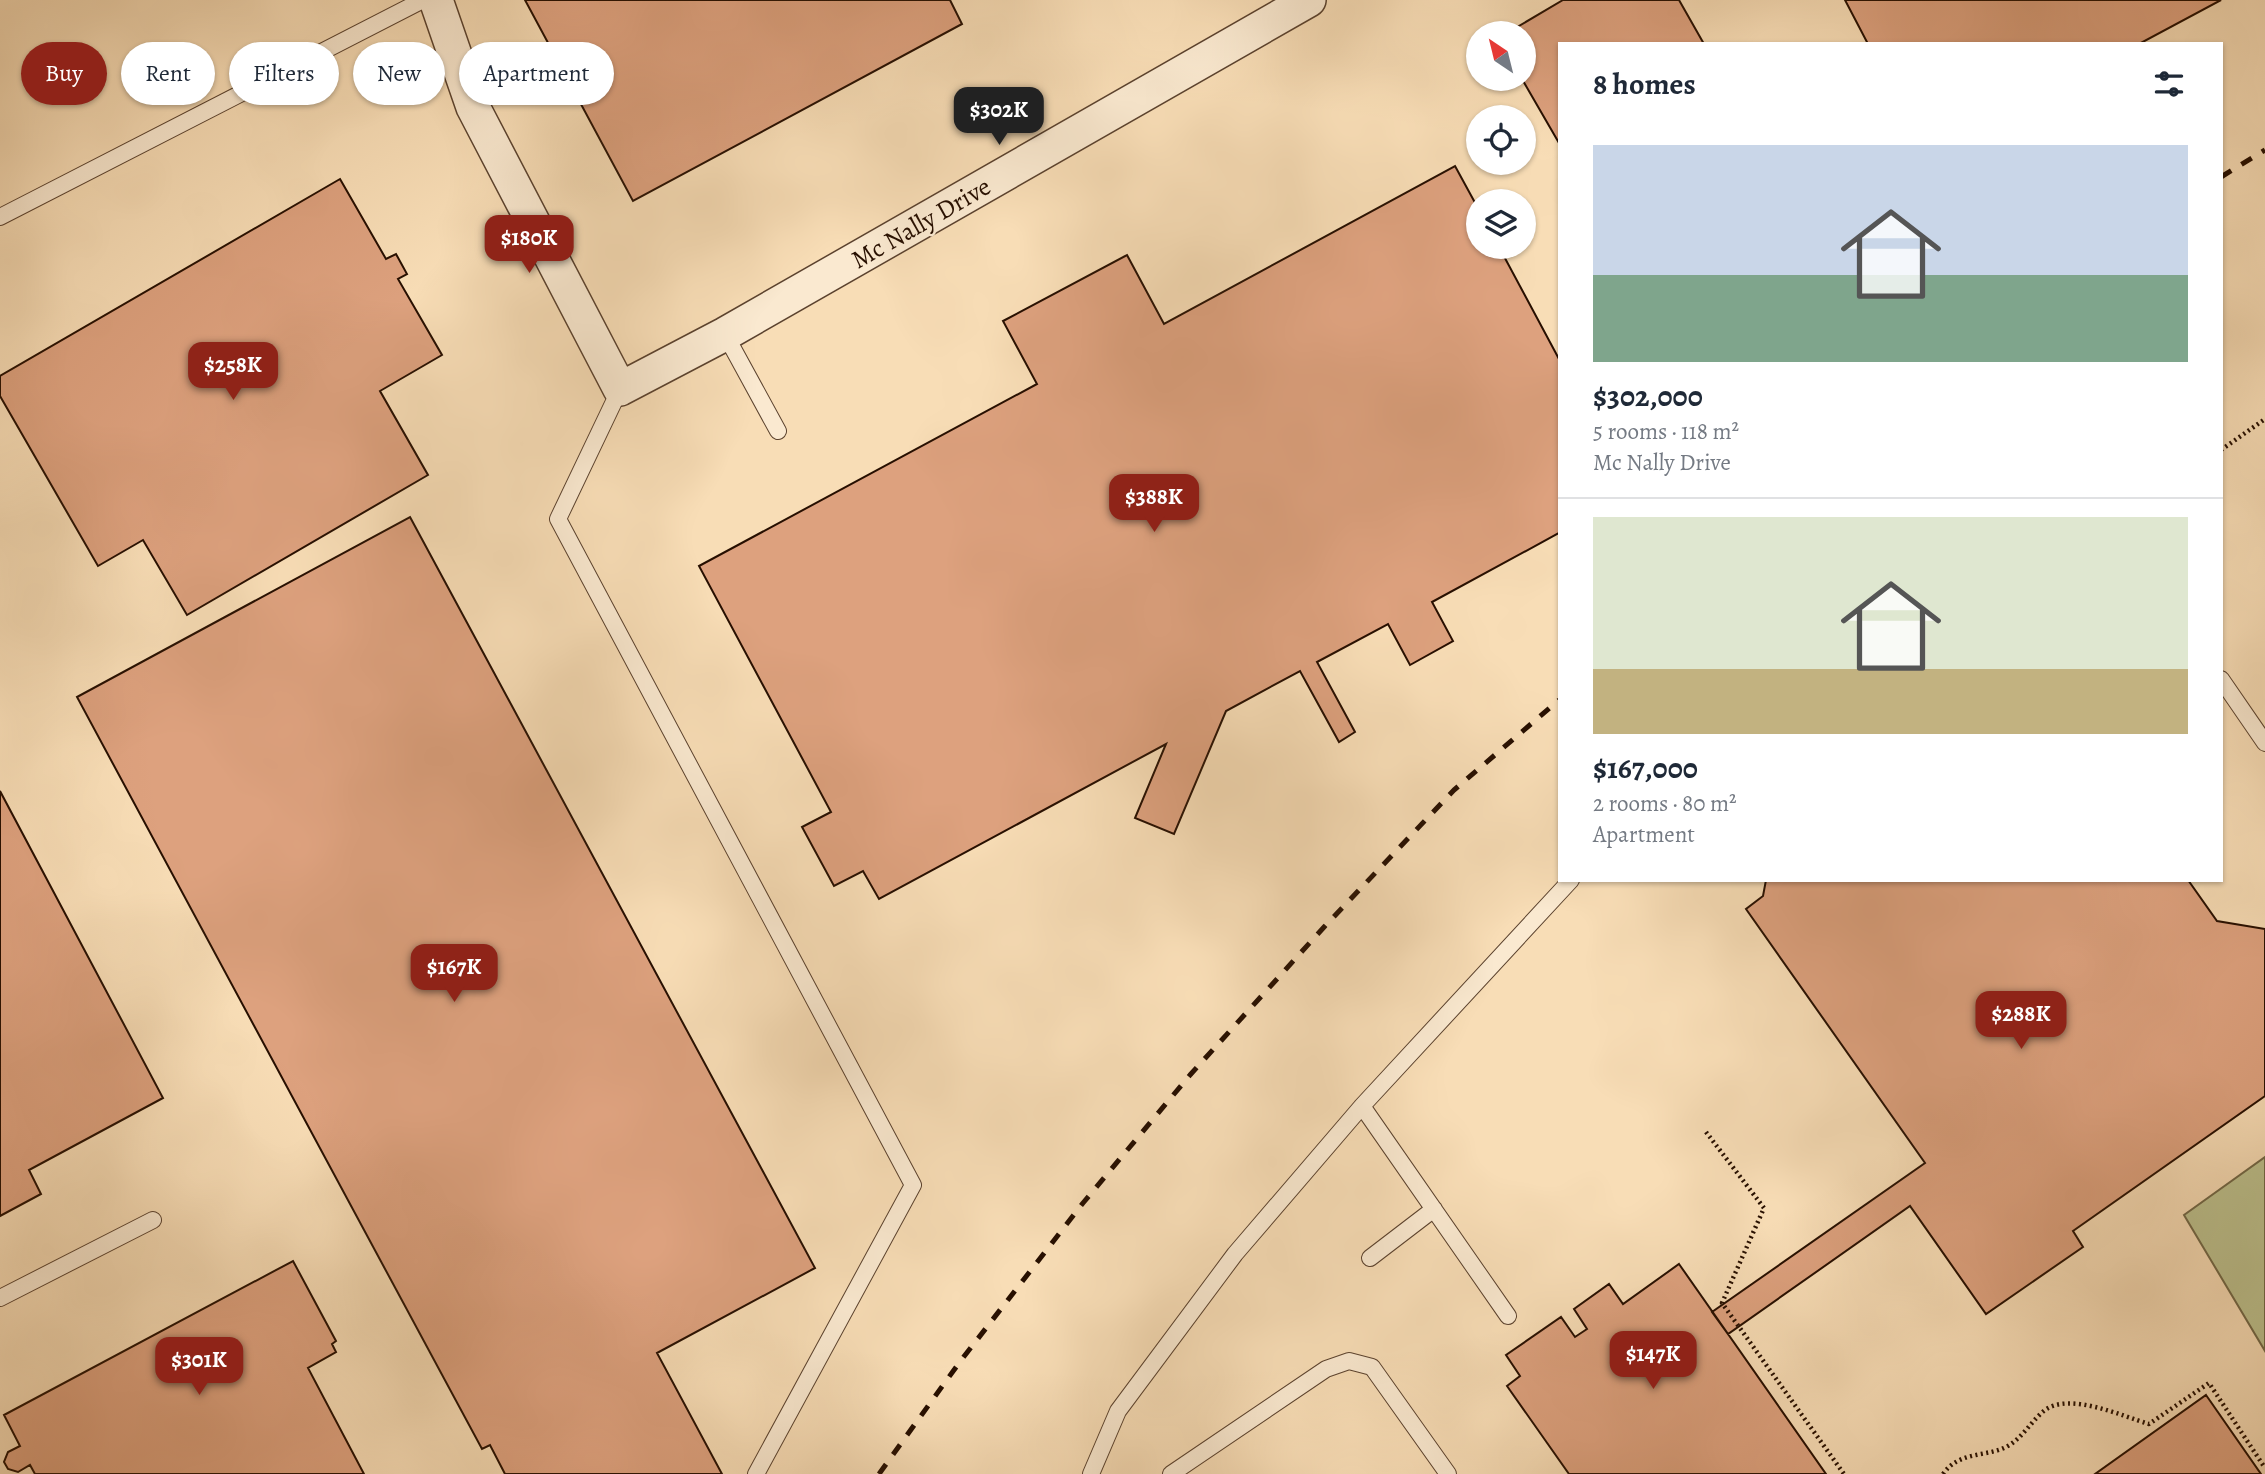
<!DOCTYPE html>
<meta charset="utf-8">
<style>
:root{--surface:#fff;--page:#f6f6f7;--text:#1f2937;--muted:#747a83;--line:#e0e1e3;--accent:#8f2418}
body{margin:0;font-family:Alegreya,serif;background:var(--page);color:var(--text);height:100vh;display:flex;flex-direction:column;font-size:26px;white-space:nowrap}
*{box-sizing:border-box;margin:0}
p{font-size:23px;color:var(--muted)}
.icon{flex:none;width:38px;height:38px;fill:none;stroke:currentColor;stroke-width:2;stroke-linecap:round;stroke-linejoin:round}
.map{position:relative;flex:1;overflow:hidden}
.drawer{position:absolute;left:1558px;top:42px;width:665px;height:840px;display:flex;flex-direction:column;background:var(--surface);border-radius:0px;box-shadow:0 2px 5px #0004}
.drawer>*{flex:none}
.top-card{position:absolute;left:21px;top:42px;width:665px;height:63px;display:flex;gap:14px}
.needle{width:46px;rotate:325deg}
.fabs{position:absolute;left:1466px;top:21px;display:grid;gap:14px}
.fabs a{display:grid;place-items:center;width:70px;height:70px;border-radius:50%;background:var(--surface);box-shadow:0 2px 5px #0004;font-size:35px}
.price{position:absolute;translate:-50% -60px;padding:0 16px;border-radius:14px;background:var(--accent);color:#fff;font-size:23px;line-height:46px;filter:drop-shadow(0 2px 4px #0008)}
.price::after{content:'';position:absolute;left:50%;top:42px;width:21px;height:16px;margin-left:-10px;background:inherit;clip-path:polygon(0 0,100% 0,50% 100%)}
.price.active{background:#222;color:#fff}
ul{padding:0;list-style:none}
li{display:grid;align-content:center;gap:14px;height:371px;padding:0 35px}
li+li{border-top:2px solid var(--line)}
li span{display:grid;place-items:center;height:217px;border-radius:0px;color:#555}
li>.icon{margin-inline-start:auto}
span .icon{width:126px;height:126px;fill:#fffc;stroke-width:1}
li b{font-size:30px}
h2{display:flex;justify-content:space-between;align-items:center;height:84px;padding:0 35px;font-size:30px}
.pill{padding:0 24px;border-radius:32px;background:var(--surface);box-shadow:0 2px 5px #0004;font-size:24px;line-height:63px}
.pill.active{background:var(--accent);color:#fff}
.map>svg:first-child{display:block}
</style>
<div class="map">
<svg width="2265" height="1474" viewBox="0 0 2265 1474">
<rect width="100%" height="100%" fill="#f8ddb6"/>
<filter id="stains"><feTurbulence type="fractalNoise" baseFrequency=".00286" numOctaves="4"/><feColorMatrix values="0 0 0 0 .2 0 0 0 0 .09 0 0 0 0 .02 0 0 0 .5 -.17"/></filter>
<radialGradient id="worn" r=".72"><stop offset=".6" stop-color="#630" stop-opacity="0"/><stop offset="1" stop-color="#630" stop-opacity=".3"/></radialGradient>
<path fill="#bcc18e" stroke="#726847" stroke-width="2" d="M2265,1157V1351L2184,1215Z"/>
<path fill="#dda17e" stroke="#270f00" stroke-width="2" d="M525,0H950L962,24L633,201Z
M1563,0H1679L1704,44H1559V143L1522,79H1524V33H1507Z
M1845,0H2221L2139,44H1868Z
M1455,166L1479,210V247H1499L1559,359V533L1432,602L1453,641L1410,665L1388,624L1317,662L1355,732L1339,742L1300,671L1226,711L1174,834L1135,818L1166,744L879,899L863,871L834,886L802,827L831,812L699,566L1037,384L1003,321L1127,255L1164,324Z
M340,179L386,259L396,254L407,274L398,279L442,355L380,391L428,475L187,615L143,540L98,566L0,396V376Z
M410,517L815,1268L657,1353L722,1474H505L490,1445L482,1449L77,697Z
M0,791L163,1098L29,1170L41,1194L0,1216Z
M1766,880H2188L2217,921L2265,929V1096L2073,1231L2083,1247L1986,1314L1910,1206L1728,1334L1712,1312L1925,1163L1746,909L1763,896Z
M293,1261L336,1341L332,1344L336,1352L308,1368L364,1474H35L30,1465L18,1472L8,1469L4,1462L8,1452L20,1446L4,1415Z
M1679,1264L1826,1474H1569L1507,1386L1520,1376L1506,1355L1561,1317L1575,1337L1587,1329L1574,1309L1609,1284L1623,1304Z
M2206,1395L2261,1474H2095Z"/>
<g fill="none" stroke-linecap="round" stroke-linejoin="round">
<defs>
<path id="service" d="M0,217L423,0
M725,334L778,431
M620,389L558,519L913,1185L756,1474
M2221,679L2265,743
M1362,1106L1508,1316
M1370,1258L1434,1209
M0,1298L153,1220
M1091,1474L1118,1411L1235,1254L1362,1106L1571,880
M1171,1474L1326,1369L1349,1361L1372,1367L1448,1474"/>
<path id="minor" d="M436,0L473,107L620,389L725,334L1309,0"/>
</defs>
<use href="#service" stroke="#5b422e" stroke-width="18"/>
<use href="#minor" stroke="#5b422e" stroke-width="36"/>
<path stroke="#270f00" stroke-width="4.5" stroke-dasharray="2 3.5" stroke-linecap="butt" d="M2221,450L2265,419
M1706,1132L1764,1208L1722,1303L1844,1474
M1943,1474C1959,1451 1986,1457 2006,1447C2023,1438 2031,1421 2045,1410C2070,1392 2122,1416 2149,1424L2209,1383L2265,1468"/>
<use href="#service" stroke="#fae9d0" stroke-width="16"/>
<use href="#minor" stroke="#fae9d0" stroke-width="33"/>
<path stroke="#270f00" stroke-width="5" stroke-dasharray="12 12" stroke-linecap="butt" d="M2221,177L2265,150
M879,1474L959,1363L1083,1203L1190,1075L1325,926L1454,790L1559,700"/>
</g>
<g text-anchor="middle" dominant-baseline="central" stroke-width="5" stroke-linejoin="round" paint-order="stroke">
<g font-size="26" fill="#270f00" stroke="#fae9d0">
<text transform="translate(921 223) rotate(-30)">Mc Nally Drive</text>
</g>
</g>
<rect width="100%" height="100%" filter="url(#stains)"/>
<rect width="100%" height="100%" fill="url(#worn)"/>
</svg>
<div class="fabs">
<a><svg class="needle" viewBox="-14 -14 28 28"><path d="M0-13l5 13h-10z" fill="#e53935"/><path d="M0 13l5-13h-10z" fill="#747a83"/></svg></a>
<a><svg class="icon" aria-label="locate" viewBox="0 0 24 24"><circle cx="12" cy="12" r="6"/><path d="M12 2v4M12 18v4M2 12h4M18 12h4"/></svg></a>
<a><svg class="icon" aria-label="layers" viewBox="0 0 24 24"><path d="M12 4l9 5-9 5-9-5zM3 14l9 5 9-5"/></svg></a>
</div>
<b class="price active" style="left:999px;top:147px">$302K</b>
<b class="price" style="left:529px;top:275px">$180K</b>
<b class="price" style="left:233px;top:402px">$258K</b>
<b class="price" style="left:1154px;top:534px">$388K</b>
<b class="price" style="left:454px;top:1004px">$167K</b>
<b class="price" style="left:2021px;top:1051px">$288K</b>
<b class="price" style="left:1653px;top:1391px">$147K</b>
<b class="price" style="left:199px;top:1397px">$301K</b>
<div class="top-card">
<a class="pill active">Buy</a>
<a class="pill">Rent</a>
<a class="pill">Filters</a>
<a class="pill">New</a>
<a class="pill">Apartment</a>
</div>
<section class="drawer">
<h2>8 homes<svg class="icon" aria-label="filters" viewBox="0 0 24 24"><path d="M4 7h16M4 17h16"/><circle cx="9" cy="7" r="2"/><circle cx="15" cy="17" r="2"/></svg></h2>
<ul>
<li><span style="background:linear-gradient(#c9d6e8 60%,#7fa58c 0)"><svg class="icon" aria-label="home" viewBox="0 0 24 24"><path d="M3 11l9-7 9 7M6 9v11h12V9"/></svg></span><div><b>$302,000</b><p>5 rooms · 118 m²</p><p>Mc Nally Drive</p></div></li>
<li><span style="background:linear-gradient(#dfe7d0 70%,#c2b280 0)"><svg class="icon" aria-label="home" viewBox="0 0 24 24"><path d="M3 11l9-7 9 7M6 9v11h12V9"/></svg></span><div><b>$167,000</b><p>2 rooms · 80 m²</p><p>Apartment</p></div></li>
</ul>
</section>
</div>
